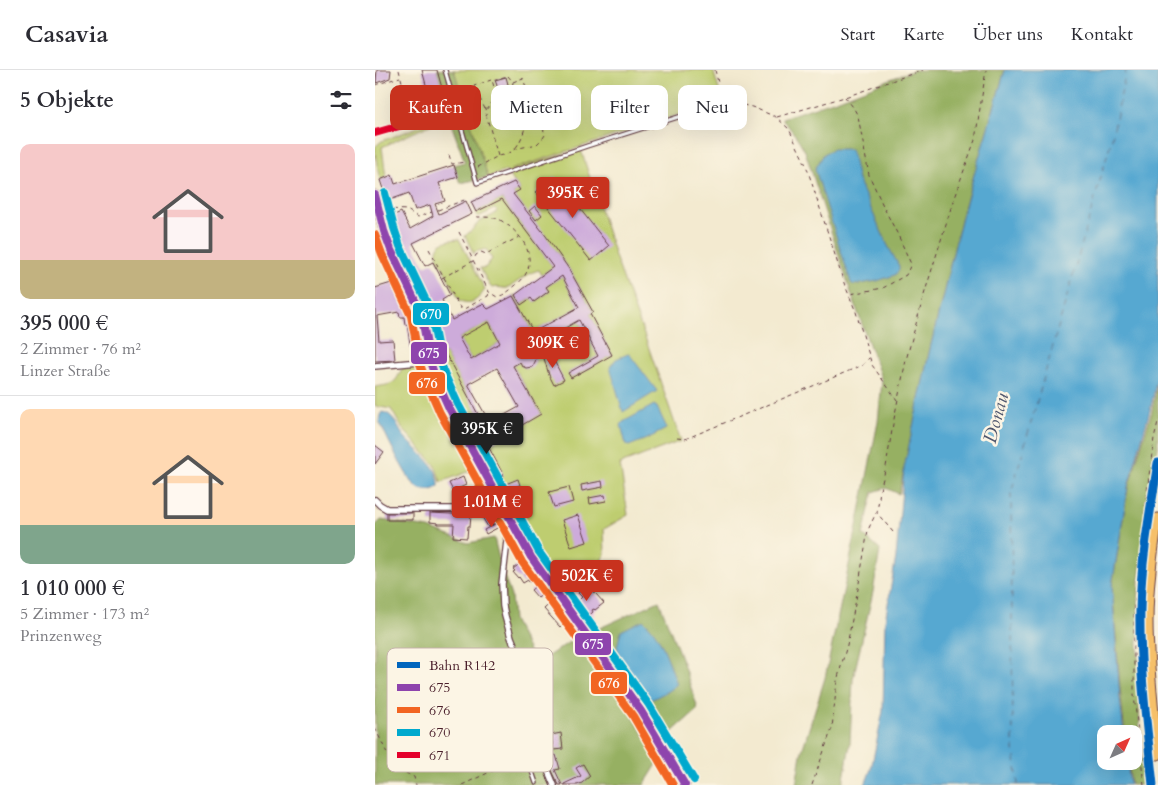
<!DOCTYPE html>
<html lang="de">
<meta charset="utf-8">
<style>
:root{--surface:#fff;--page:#f2f2f3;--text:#2b2b33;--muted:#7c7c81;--line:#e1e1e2;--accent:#c8321e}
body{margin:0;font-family:Cardo,serif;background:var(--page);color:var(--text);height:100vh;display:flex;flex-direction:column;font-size:19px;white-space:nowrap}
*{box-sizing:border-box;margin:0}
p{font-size:16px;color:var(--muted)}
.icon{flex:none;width:28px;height:28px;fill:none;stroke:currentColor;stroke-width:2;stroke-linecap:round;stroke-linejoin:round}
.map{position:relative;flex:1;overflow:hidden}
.drawer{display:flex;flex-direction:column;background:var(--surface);width:375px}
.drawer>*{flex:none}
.hud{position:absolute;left:15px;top:15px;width:475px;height:45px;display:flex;gap:10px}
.needle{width:32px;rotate:45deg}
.controls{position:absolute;left:722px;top:655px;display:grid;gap:10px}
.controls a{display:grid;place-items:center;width:45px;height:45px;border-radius:10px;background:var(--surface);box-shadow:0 5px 20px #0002;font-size:25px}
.price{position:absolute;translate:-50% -42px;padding:0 11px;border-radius:5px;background:var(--accent);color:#fff;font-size:16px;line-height:32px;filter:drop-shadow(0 1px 2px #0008)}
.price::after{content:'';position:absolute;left:50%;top:30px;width:15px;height:11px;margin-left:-8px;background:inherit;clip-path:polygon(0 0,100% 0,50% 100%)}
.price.active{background:#222;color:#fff}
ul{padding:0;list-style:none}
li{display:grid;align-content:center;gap:10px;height:265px;padding:0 20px}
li+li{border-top:1px solid var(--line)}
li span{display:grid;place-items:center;height:155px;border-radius:10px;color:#555}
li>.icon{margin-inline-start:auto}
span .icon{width:90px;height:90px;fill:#fffc;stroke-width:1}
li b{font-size:21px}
h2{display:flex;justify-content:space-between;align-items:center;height:60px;padding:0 20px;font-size:21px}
.chip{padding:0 18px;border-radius:10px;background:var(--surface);box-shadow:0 5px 20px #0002;font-size:18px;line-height:45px}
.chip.active{background:var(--accent);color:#fff}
header{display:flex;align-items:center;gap:30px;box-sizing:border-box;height:70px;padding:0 25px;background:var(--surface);border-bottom:1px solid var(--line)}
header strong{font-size:24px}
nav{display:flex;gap:28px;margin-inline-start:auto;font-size:18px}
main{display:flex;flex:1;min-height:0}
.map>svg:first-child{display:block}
</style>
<header>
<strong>Casavia</strong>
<nav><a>Start</a><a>Karte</a><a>Über uns</a><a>Kontakt</a></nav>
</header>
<main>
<section class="drawer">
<h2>5 Objekte<svg class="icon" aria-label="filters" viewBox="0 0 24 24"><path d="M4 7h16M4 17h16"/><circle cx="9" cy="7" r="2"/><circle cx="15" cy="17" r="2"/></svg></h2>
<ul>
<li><span style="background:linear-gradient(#f6c9c9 75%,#c2b280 0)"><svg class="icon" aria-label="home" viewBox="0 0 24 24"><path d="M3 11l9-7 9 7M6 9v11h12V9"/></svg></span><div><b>395 000 €</b><p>2 Zimmer · 76 m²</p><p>Linzer Straße</p></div></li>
<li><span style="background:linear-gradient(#ffd9b3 75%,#7fa58c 0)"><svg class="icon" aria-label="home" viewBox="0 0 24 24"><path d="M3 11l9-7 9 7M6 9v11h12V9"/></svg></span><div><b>1 010 000 €</b><p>5 Zimmer · 173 m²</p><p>Prinzenweg</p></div></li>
</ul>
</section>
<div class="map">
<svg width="783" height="715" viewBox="0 0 783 715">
<rect width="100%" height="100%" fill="#fcf5e5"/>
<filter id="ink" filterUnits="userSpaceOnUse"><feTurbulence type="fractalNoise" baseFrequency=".02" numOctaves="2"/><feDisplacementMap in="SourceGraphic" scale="10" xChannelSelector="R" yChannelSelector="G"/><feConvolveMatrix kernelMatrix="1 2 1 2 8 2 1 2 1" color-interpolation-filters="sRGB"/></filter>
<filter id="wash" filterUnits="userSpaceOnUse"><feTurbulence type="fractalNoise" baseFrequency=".0096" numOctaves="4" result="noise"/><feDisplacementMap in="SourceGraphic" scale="20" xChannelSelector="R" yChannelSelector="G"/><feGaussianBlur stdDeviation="1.12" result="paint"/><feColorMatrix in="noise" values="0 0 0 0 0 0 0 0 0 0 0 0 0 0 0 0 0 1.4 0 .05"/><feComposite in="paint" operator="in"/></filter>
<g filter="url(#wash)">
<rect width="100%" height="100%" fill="#f3ead0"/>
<path fill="#f3cfdf" d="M198,492L213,515L229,533L220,540L216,561L178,510Z"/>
<path fill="#becd6f" stroke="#84764d" d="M62,0H338L345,23L344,29L339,33L135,100L206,80L241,189L271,270L306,371L245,394L253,445L229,459L230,484L213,515L204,523L213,514L198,492L178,510L161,486L149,465L92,362L73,326L59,289L70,283L118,371L166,343L138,296L145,292L147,296L151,298C158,296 163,292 159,284L168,279L138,226L140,225L146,235L156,228L160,232L174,222L171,217L187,206L204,237L164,259L171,269L204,250L223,286L193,303L196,308L237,285L215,244L218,242L194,199L182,182L138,124L145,120L131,101L113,107L85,113L79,95L90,92L73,45Z
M56,52L57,54L7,77L11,108L5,110C3,102 0,84 0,77C1,76 5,72 7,71Z
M127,129L178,197L167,205L164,200C155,202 147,209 139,214C138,215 134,218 133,218C129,219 124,216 117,218L115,216L105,198H110L117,189L111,179L99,182V184L90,166L98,159L104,152L120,144L122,141L120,139L103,147L101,142Z
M84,169L110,219C105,228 96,237 85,230L63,189C58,173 70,170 84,169Z
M114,252L125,273L96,290L84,268Z
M48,295L67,340L101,399L66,412L60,395L27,358L16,339L0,336V317C18,314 20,315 27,298Z"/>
<path fill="#96b062" stroke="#706846" d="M62,0H79L113,107L85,113L79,95L90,92L73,45Z
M539,0H630L588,142L554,283L524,424L511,418L498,422L488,465L505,480L498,522L478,609L475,674L468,715H421L426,684L450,608L480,466L503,352L507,311L477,226L430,81L423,69L407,48L464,29Z
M783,311V378L778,406L764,510L763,572L765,675L770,715H756L753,691H759V664H750L745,618L737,516L753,418L777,341Z
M6,450L54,458L93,473L119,468L126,497L136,526L138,550L161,594L205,565L242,618L284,691L269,715H0V456Z
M284,531L308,593L323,639L289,669L264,630L216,562Z"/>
<path fill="#56a8d1" stroke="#50647e" d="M630,0H783V304L776,337L753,417L737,516L745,628L749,664H731V691H752L755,715H490L496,699L508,641L510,551L521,487L529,398L554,283L588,142Z
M458,79H476L483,110L512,174L524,196V200L520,205L502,211L479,215L476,213L440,99L449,84Z
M253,284L255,285L282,321L248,342L235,297L241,289Z
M279,335L282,337L291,356V359L274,368L254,376L251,375L246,355L248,352Z
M7,342C19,343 22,357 28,365C37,376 51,386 58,397C62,403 64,410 64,416C58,421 48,422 42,417C31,409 11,365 4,351L5,345Z
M268,550C287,565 294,593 302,614L293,621L274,631L246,592L242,577L246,561Z"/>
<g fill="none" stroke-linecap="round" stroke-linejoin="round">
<path stroke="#4f566d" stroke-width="1" stroke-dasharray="6 5" stroke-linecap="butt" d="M643,715L638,670L636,423L737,68L751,0"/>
</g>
<g id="blocks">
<path fill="#cdabda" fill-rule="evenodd" d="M2,0H16L15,8L1,13Z
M47,0H62L70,29L56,33Z
M131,7L134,18L124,21L120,10Z
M79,95L83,107L64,113L70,131L60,134L64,144L91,131L97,144L38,173L50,196L58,192L75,225L67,230L77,250L105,235L108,234L113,239L138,226L168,279L159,284L161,288L160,292L157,297L151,298L147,296L145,292L138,296L166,344L118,372L70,283L59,289L56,274L63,270L58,261L60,259L15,169L21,167L13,148L26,142L35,159L58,146L55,135L40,140L34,123L12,131L5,110L17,105L20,114ZM114,252L125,273L96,290L84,268ZM122,298L144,337L115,353L93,314Z
M180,107L234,176L216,191L161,122Z
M139,112L145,120L138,124L171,166L194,199L218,242L215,244L237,285L196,308L193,303L223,286L204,250L171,269L164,259L204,237L187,206L171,217L174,221L159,232L156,228L146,235L140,225L178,197L127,129L101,142L96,132Z
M160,136L167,145L161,150L154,141Z
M23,211L30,238L37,237L38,244H42L43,245L47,279L36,280L32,254L30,255L29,247H25L24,242L2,246L4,271L18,270L20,290L0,291V218Z
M174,281L189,310L179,315L174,305L168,285Z
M104,359L129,406L121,410L96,364Z
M0,375L9,382L0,394Z
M88,407L91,415L78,421L74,413Z
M143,409L145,415L130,421L128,415Z
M227,411L228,417L207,421L206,415Z
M194,417L198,432L179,437L174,422Z
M230,425L231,431L215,434L214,428Z
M113,437L122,452L113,457L104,442Z
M12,443H38V450H12Z
M55,443L96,445L95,456H93L92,468L78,467L79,454H63V453L55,452Z
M203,445L212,472L196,477L187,450Z
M122,453L124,457L111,464L109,460Z
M147,492L160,508L154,512L153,510L148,513L144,507L143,508L138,502L140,501L138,499Z
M162,515L169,523L163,528L156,520Z
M213,515L229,533L220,540L219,539L217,540L218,542L210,549L196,532L202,527L204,530L207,527L203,523Z
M179,530L194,548L185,557L169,539Z
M186,663L188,679L178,680L176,665Z
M181,685L185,699L180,700L187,715H184L177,701L173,687Z
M208,694L215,706L207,713L202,715H189V714L206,706L201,698Z"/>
</g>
</g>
<g filter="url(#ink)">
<use href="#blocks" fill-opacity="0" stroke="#633d44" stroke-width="1"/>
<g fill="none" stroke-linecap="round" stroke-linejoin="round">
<defs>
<path id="service" d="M70,0L102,113L212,76L338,36
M0,63L80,39
M131,642L123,650V654L143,680L153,690L161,713"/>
<path id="minor" d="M0,296L55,291
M0,430L5,435L12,439H88L105,435L122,426
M132,445L129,450L132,471L127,514L128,536L130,546L136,567L140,577L166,626L171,646L172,666L169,677L166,684L153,690
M166,684L179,715"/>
<path id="primary" d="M0,125L9,161L16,180L46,243L55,291L60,307L74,338L156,487L266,641L310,715
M783,448C778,482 773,516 773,551C773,595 779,640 783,685"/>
</defs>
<use href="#service" stroke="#633d44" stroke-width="5.5"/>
<use href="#minor" stroke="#633d44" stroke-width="8"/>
<use href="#primary" stroke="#633d44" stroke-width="11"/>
<path stroke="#633d44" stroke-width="1" stroke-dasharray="4 4" stroke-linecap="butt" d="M24,0L28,16
M340,0L348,33
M133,6L138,12L137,19L124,24H121L117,10Z
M0,7V0
M138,12L148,8L158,39
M0,15L25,7
M135,22L152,42
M470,27L478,37L483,46L494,105L510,140L523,165L536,194L531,205L508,218L475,224
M344,35L359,33L377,37L401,47L414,59L431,95L469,213L481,242L497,295L522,330
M110,39L99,16L116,10
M402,47L473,26L548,0
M74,85L77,94L90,92
M123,86L110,41L124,24
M103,97L123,86L132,84L140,79L162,74L168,68L170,65L169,61L159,40L152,43C151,57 148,68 140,79
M12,136L13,139L32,140L43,147L57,142
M63,140L92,129
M84,162L114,222L122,227C130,225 135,220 141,215C164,197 154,172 134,156C131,154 127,151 124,149C118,147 108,147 101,147
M54,179L85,238L89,239L113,226L114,223
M67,208L98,191L101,185L106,182L111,184L144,167
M302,368L310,369L371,344L488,295L494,288
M518,462L502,443L505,420L511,397L518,354L531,290L549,225L580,125L600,70L611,0
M0,658L11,681L21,698L39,707L41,715
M87,715L117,701L147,692
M437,715L457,658L462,611L472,575L483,519L493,460L501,443
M769,715L759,625V536L767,460L779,368L783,352"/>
<use href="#service" stroke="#fff" stroke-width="3"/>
<use href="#minor" stroke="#fff" stroke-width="5.5"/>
<use href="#primary" stroke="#f6c06b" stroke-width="9"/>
<defs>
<path id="bus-1" d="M0,125L9,161L16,180L46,243L55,291L60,307L74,338L156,487L266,641L310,715"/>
<path id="bus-2" d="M0,165L7,184L36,246L45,294L51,311L65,343L147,492L258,646L298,715"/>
<path id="bus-3" d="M10,123L19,158L25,176L55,239L65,289L69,303L83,334L164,482L274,635L319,710"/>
<path id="bus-4" d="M0,63L63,45"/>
</defs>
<use href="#bus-1" stroke="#fcf5e5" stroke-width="11"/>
<use href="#bus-2" stroke="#fcf5e5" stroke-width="11"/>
<use href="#bus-3" stroke="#fcf5e5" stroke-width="11"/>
<use href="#bus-4" stroke="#fcf5e5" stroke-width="11"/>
<use href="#bus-1" stroke="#8e44ad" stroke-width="8"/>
<use href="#bus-2" stroke="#f26522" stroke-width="8"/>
<use href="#bus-3" stroke="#00a9ce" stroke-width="8"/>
<use href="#bus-4" stroke="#e4002b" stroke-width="8"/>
<defs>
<path id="rail-1" d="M778,715C772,657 764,599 765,540C766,491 775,442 783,393"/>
</defs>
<use href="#rail-1" stroke="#fcf5e5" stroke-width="12"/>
<use href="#rail-1" stroke="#0065bd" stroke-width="9"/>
</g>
</g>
<g text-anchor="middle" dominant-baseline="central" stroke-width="5" stroke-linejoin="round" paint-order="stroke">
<g font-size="19" font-style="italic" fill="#4f566d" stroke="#fcf5e5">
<text transform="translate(621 348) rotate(-75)">Donau</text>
</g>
</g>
<rect x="12" y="578" width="166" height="124" rx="8" fill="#fcf5e5" stroke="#c7b5ad" stroke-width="1"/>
<rect x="22" y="592" width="23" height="6" fill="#0065bd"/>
<rect x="22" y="614" width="23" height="7" fill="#8e44ad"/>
<rect x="22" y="637" width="23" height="6" fill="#f26522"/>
<rect x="22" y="659" width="23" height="7" fill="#00a9ce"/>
<rect x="22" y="682" width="23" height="6" fill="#e4002b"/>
<g font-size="14" fill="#4a1f2b">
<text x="54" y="600">Bahn R142</text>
<text x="54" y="622">675</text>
<text x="54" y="645">676</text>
<text x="54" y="667">670</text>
<text x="54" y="690">671</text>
</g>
<g stroke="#fcf5e5" stroke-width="2">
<rect x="37" y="232" width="38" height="24" rx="5" fill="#00a9ce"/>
<rect x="35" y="271" width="38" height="24" rx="5" fill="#8e44ad"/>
<rect x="33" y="301" width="38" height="24" rx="5" fill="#f26522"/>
<rect x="199" y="562" width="38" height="24" rx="5" fill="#8e44ad"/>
<rect x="215" y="601" width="38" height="24" rx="5" fill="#f26522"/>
</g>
<g font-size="14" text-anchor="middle" font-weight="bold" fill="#fff">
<text x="56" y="249">670</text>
<text x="54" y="288">675</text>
<text x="52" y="318">676</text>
<text x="218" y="579">675</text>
<text x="234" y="618">676</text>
</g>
</svg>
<div class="controls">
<a><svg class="needle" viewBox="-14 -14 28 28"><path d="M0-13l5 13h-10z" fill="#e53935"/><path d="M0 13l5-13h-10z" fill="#7c7c81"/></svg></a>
</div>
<b class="price" style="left:198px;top:149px">395K €</b>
<b class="price" style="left:178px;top:299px">309K €</b>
<b class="price active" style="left:112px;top:385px">395K €</b>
<b class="price" style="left:117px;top:458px">1.01M €</b>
<b class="price" style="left:212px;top:532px">502K €</b>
<div class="hud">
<a class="chip active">Kaufen</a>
<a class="chip">Mieten</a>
<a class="chip">Filter</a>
<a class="chip">Neu</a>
</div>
</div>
</main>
